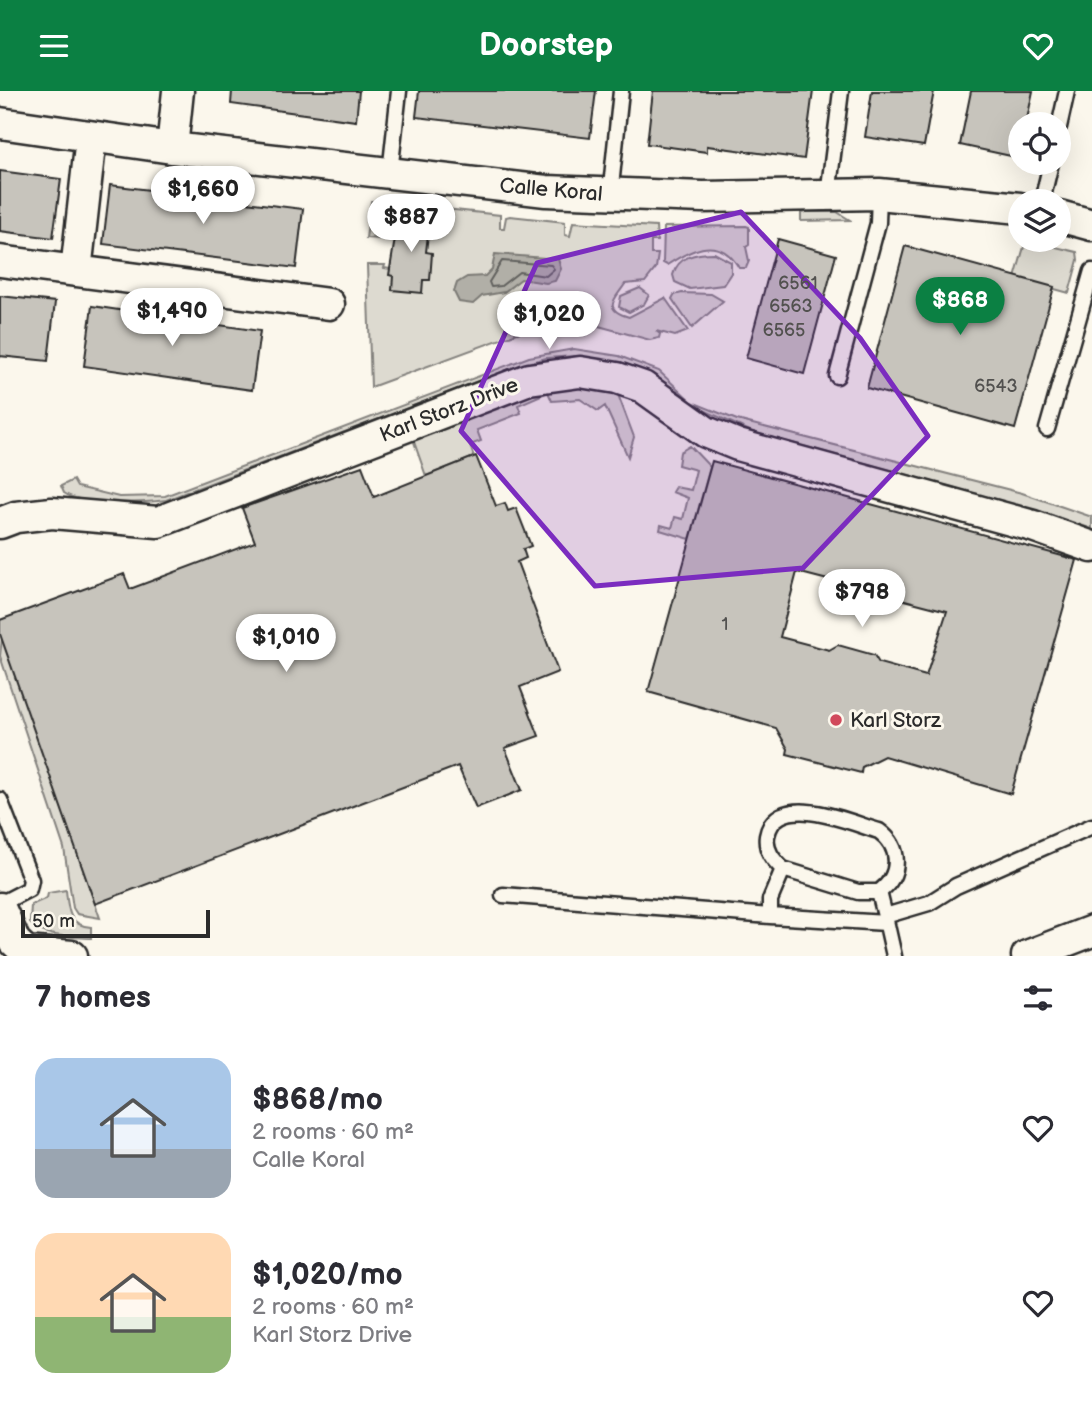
<!DOCTYPE html>
<meta charset="utf-8">
<style>
:root{--surface:#fff;--page:#f2f2f3;--text:#2b2b33;--muted:#7c7c81;--accent:#0b8043}
body{margin:0;font-family:"Balsamiq Sans",sans-serif;background:var(--page);color:var(--text);height:100vh;display:flex;flex-direction:column;font-size:26px;white-space:nowrap}
*{box-sizing:border-box;margin:0}
p{font-size:23px;color:var(--muted)}
.icon{flex:none;width:38px;height:38px;fill:none;stroke:currentColor;stroke-width:2;stroke-linecap:round;stroke-linejoin:round}
.map{position:relative;height:865px;overflow:hidden}
.details{display:flex;flex-direction:column;background:var(--surface);flex:1}
.details>*{flex:none}
.controls{position:absolute;left:1008px;top:21px;display:grid;gap:14px}
.controls a{display:grid;place-items:center;width:63px;height:63px;border-radius:50%;background:var(--surface);box-shadow:0 7px 28px #0002;font-size:35px}
.scale{position:absolute;left:21px;bottom:18px;width:189px;box-sizing:border-box;padding-left:7px;border:4px solid #2b2b2b;border-top:0;font-size:19px;line-height:24px;white-space:nowrap;color:#2b2b2b;-webkit-text-stroke:5px #fbf7ec;paint-order:stroke}
.price{position:absolute;translate:-50% -60px;padding:0 16px;border-radius:24px;background:#fff;color:#222;font-size:23px;line-height:46px;filter:drop-shadow(0 2px 4px #0008)}
.price::after{content:'';position:absolute;left:50%;top:42px;width:21px;height:16px;margin-left:-10px;background:inherit;clip-path:polygon(0 0,100% 0,50% 100%)}
.price.active{background:var(--accent);color:#fff}
ul{padding:0;list-style:none}
li{display:flex;align-items:center;gap:21px;height:175px;padding:0 35px}
li span{display:grid;place-items:center;flex:none;width:196px;height:140px;border-radius:21px;color:#555}
li>.icon{margin-inline-start:auto}
span .icon{width:84px;height:84px;fill:#fffc;stroke-width:1}
li b{font-size:30px}
h2{display:flex;justify-content:space-between;align-items:center;height:84px;padding:0 35px;font-size:30px}
header{display:flex;justify-content:space-between;align-items:center;height:91px;padding:0 35px;background:var(--accent);color:#fff;font-size:32px;font-weight:700}
.map>svg:first-child{display:block}
</style>
<header><svg class="icon" aria-label="menu" viewBox="0 0 24 24"><path d="M4 6h16M4 12h16M4 18h16"/></svg>Doorstep<svg class="icon" aria-label="heart" viewBox="0 0 24 24"><path d="M12 20l-8-8c-3-5 5-10 8-4 3-6 11-1 8 4z"/></svg></header>
<div class="map">
<svg width="1092" height="865" viewBox="0 0 1092 865">
<rect width="100%" height="100%" fill="#fbf7ec"/>
<filter id="ink" filterUnits="userSpaceOnUse"><feTurbulence type="fractalNoise" baseFrequency=".0143" numOctaves="2"/><feDisplacementMap in="SourceGraphic" scale="14" xChannelSelector="R" yChannelSelector="G"/><feConvolveMatrix kernelMatrix="1 2 1 2 8 2 1 2 1" color-interpolation-filters="sRGB"/></filter>
<g filter="url(#ink)">
<path fill="#dddad0" stroke="#84827e" stroke-width="2" d="M371,110L500,124V137H504L506,126L510,125L565,131V144L570,145L573,131L656,136L657,150H651V163H658L656,177L645,191L625,193C617,206 600,218 629,226L665,207L688,240L675,245L656,240L660,243L659,247L650,249L595,234L528,238L371,296L367,174H385L384,177L396,179L398,149L366,147Z
M806,121H837L850,129L801,130V122Z
M746,135L749,136V154L746,156L749,170L746,177H739C720,144 693,157 667,174L663,172L664,136Z
M1026,149L1077,161L1078,169L1069,202L1015,187Z
M714,162L731,171V182L723,194L690,198L675,191L673,184C678,165 696,162 714,162Z
M640,197L649,204L644,213L629,221L619,216L621,205Z
M682,202L711,203L723,210L692,237L672,208L674,204Z
M574,258L619,265L659,280L692,311L737,329L1022,402L1092,426V438L1046,422L752,341L699,317L649,282L623,272L575,265L546,267L515,276L166,409C143,412 83,415 64,402L61,395L73,389L77,396L119,406L165,405L529,266Z
M573,295L617,301L634,346L628,366L605,315L598,320L580,308L552,310L548,301L518,314L521,322L477,339L481,350L470,354L474,366L426,385L413,348L528,303Z
M690,355L710,376L690,448L660,439L661,434L672,437L675,426L683,428L688,407L672,401L675,396L691,399L696,379L678,374L680,361Z
M2,546L100,827L77,823L73,817L64,757L0,565Z
M66,799C68,818 68,835 91,836V847C71,845 46,848 30,832L31,814L47,807L48,802Z"/>
<path fill="#b1afa7" stroke="#7b7a75" stroke-width="2" d="M495,163L558,168L561,178L555,190L546,192L521,188L504,201L482,205L473,213L459,211L454,201L457,192L467,186L485,185L492,178Z"/>
<g fill="none" stroke-linecap="round" stroke-linejoin="round">
<path stroke="#61605d" stroke-width="2" d="M502,170L551,174L554,178L546,185L519,181L501,195L491,196L489,191Z"/>
</g>
<path fill="#c7c4bc" stroke="#2b2b2b" stroke-width="2" fill-rule="evenodd" d="M232,0H359L356,30L231,13Z
M419,0H596L590,47L416,26Z
M653,0H813L804,68L707,55V61L647,53Z
M872,0H934L924,55L865,46Z
M971,0H1033L1026,33H1020V67L960,54Z
M0,80L61,88L53,147L0,140Z
M110,94L303,118L296,177L103,153Z
M399,123L430,126L426,161L432,162L430,189H423L422,202L392,199L393,185L389,184Z
M778,148L836,164L804,283L746,267Z
M905,155L1054,196L1015,338L867,297Z
M0,205L55,211L48,270L0,265Z
M92,215L260,240L252,299L84,275Z
M476,365L496,415L505,412L508,420L516,417L531,455L523,458L526,467L517,471L558,581L520,596L539,645L505,657L522,699L476,717L458,675L95,813L0,543V529L124,483L130,498L255,451L242,417L362,375L374,406Z
M712,370L1077,469L1011,703L884,665L862,676L861,682L787,663L788,658L776,637L648,601ZM797,481L947,520L926,585L879,572L874,564L838,554L829,559L780,546Z"/>
<g fill="none" stroke-linecap="round" stroke-linejoin="round">
<defs>
<path id="service" d="M1059,36L1067,0
M390,82L399,0
M828,104L841,0
M610,105L621,0
M1042,110L1051,72
M837,285L878,132L879,103
M1047,338L1092,180
M0,709L31,789L29,798L0,813
M783,778L770,809V825L886,832
M879,801H858L783,778C773,769 765,759 767,745C776,698 851,732 879,740C901,756 902,784 879,801L885,825
M503,804L770,825
M894,865L885,825L929,812L956,795L1092,735"/>
<path id="minor" d="M0,32L172,57L546,100L703,106L879,103L1020,117
M172,57L178,0
M1059,125L1092,134
M0,170L329,213
M76,180L91,46
M0,432L16,426L52,422L158,431L529,288L580,281L617,287L643,296L706,341L738,354L1033,435L1092,456
M0,817L15,851L26,861L72,865
M1027,865L1092,840"/>
</defs>
<use href="#service" stroke="#2b2b2b" stroke-width="19"/>
<use href="#minor" stroke="#2b2b2b" stroke-width="35"/>
<use href="#service" stroke="#fbf7ec" stroke-width="14"/>
<use href="#minor" stroke="#fbf7ec" stroke-width="30"/>
</g>
</g>
<path fill="#7b2cbf" fill-opacity="0.2" stroke="#7b2cbf" stroke-width="5" stroke-linejoin="round" d="M741,121L860,247L928,345L803,477L595,495L461,340L537,172Z"/>
<circle fill="#d1495b" stroke="#fbf7ec" stroke-width="2.5" cx="836" cy="629" r="7"/>
<g text-anchor="middle" dominant-baseline="central" stroke-width="6" stroke-linejoin="round" paint-order="stroke">
<g font-size="18" fill="#52514f">
<text x="798" y="192">6561</text>
<text x="791" y="215">6563</text>
<text x="784" y="239">6565</text>
<text x="996" y="295">6543</text>
<text x="725" y="533">1</text>
</g>
<g font-size="21" fill="#2b2b2b" stroke="#fbf7ec">
<text transform="translate(551 99) rotate(5)">Calle Koral</text>
<text transform="translate(449 319) rotate(-21)">Karl Storz Drive</text>
</g>
<g font-size="21" fill="#2b2b2b" stroke="#fbf7ec" text-anchor="start">
<text x="850" y="629">Karl Storz</text>
</g>
</g>
</svg>
<div class="controls">
<a><svg class="icon" aria-label="locate" viewBox="0 0 24 24"><circle cx="12" cy="12" r="6"/><path d="M12 2v4M12 18v4M2 12h4M18 12h4"/></svg></a>
<a><svg class="icon" aria-label="layers" viewBox="0 0 24 24"><path d="M12 4l9 5-9 5-9-5zM3 14l9 5 9-5"/></svg></a>
</div>
<div class="scale">50 m</div>
<b class="price" style="left:203px;top:135px">$1,660</b>
<b class="price" style="left:411px;top:163px">$887</b>
<b class="price active" style="left:960px;top:246px">$868</b>
<b class="price" style="left:172px;top:257px">$1,490</b>
<b class="price" style="left:549px;top:260px">$1,020</b>
<b class="price" style="left:862px;top:538px">$798</b>
<b class="price" style="left:286px;top:583px">$1,010</b>
</div>
<section class="details">
<h2>7 homes<svg class="icon" aria-label="filters" viewBox="0 0 24 24"><path d="M4 7h16M4 17h16"/><circle cx="9" cy="7" r="2"/><circle cx="15" cy="17" r="2"/></svg></h2>
<ul>
<li><span style="background:linear-gradient(#a9c7e8 65%,#9aa5b1 0)"><svg class="icon" aria-label="home" viewBox="0 0 24 24"><path d="M3 11l9-7 9 7M6 9v11h12V9"/></svg></span><div><b>$868/mo</b><p>2 rooms · 60 m²</p><p>Calle Koral</p></div><svg class="icon" aria-label="heart" viewBox="0 0 24 24"><path d="M12 20l-8-8c-3-5 5-10 8-4 3-6 11-1 8 4z"/></svg></li>
<li><span style="background:linear-gradient(#ffd9b3 60%,#8fb573 0)"><svg class="icon" aria-label="home" viewBox="0 0 24 24"><path d="M3 11l9-7 9 7M6 9v11h12V9"/></svg></span><div><b>$1,020/mo</b><p>2 rooms · 60 m²</p><p>Karl Storz Drive</p></div><svg class="icon" aria-label="heart" viewBox="0 0 24 24"><path d="M12 20l-8-8c-3-5 5-10 8-4 3-6 11-1 8 4z"/></svg></li>
</ul>
</section>
